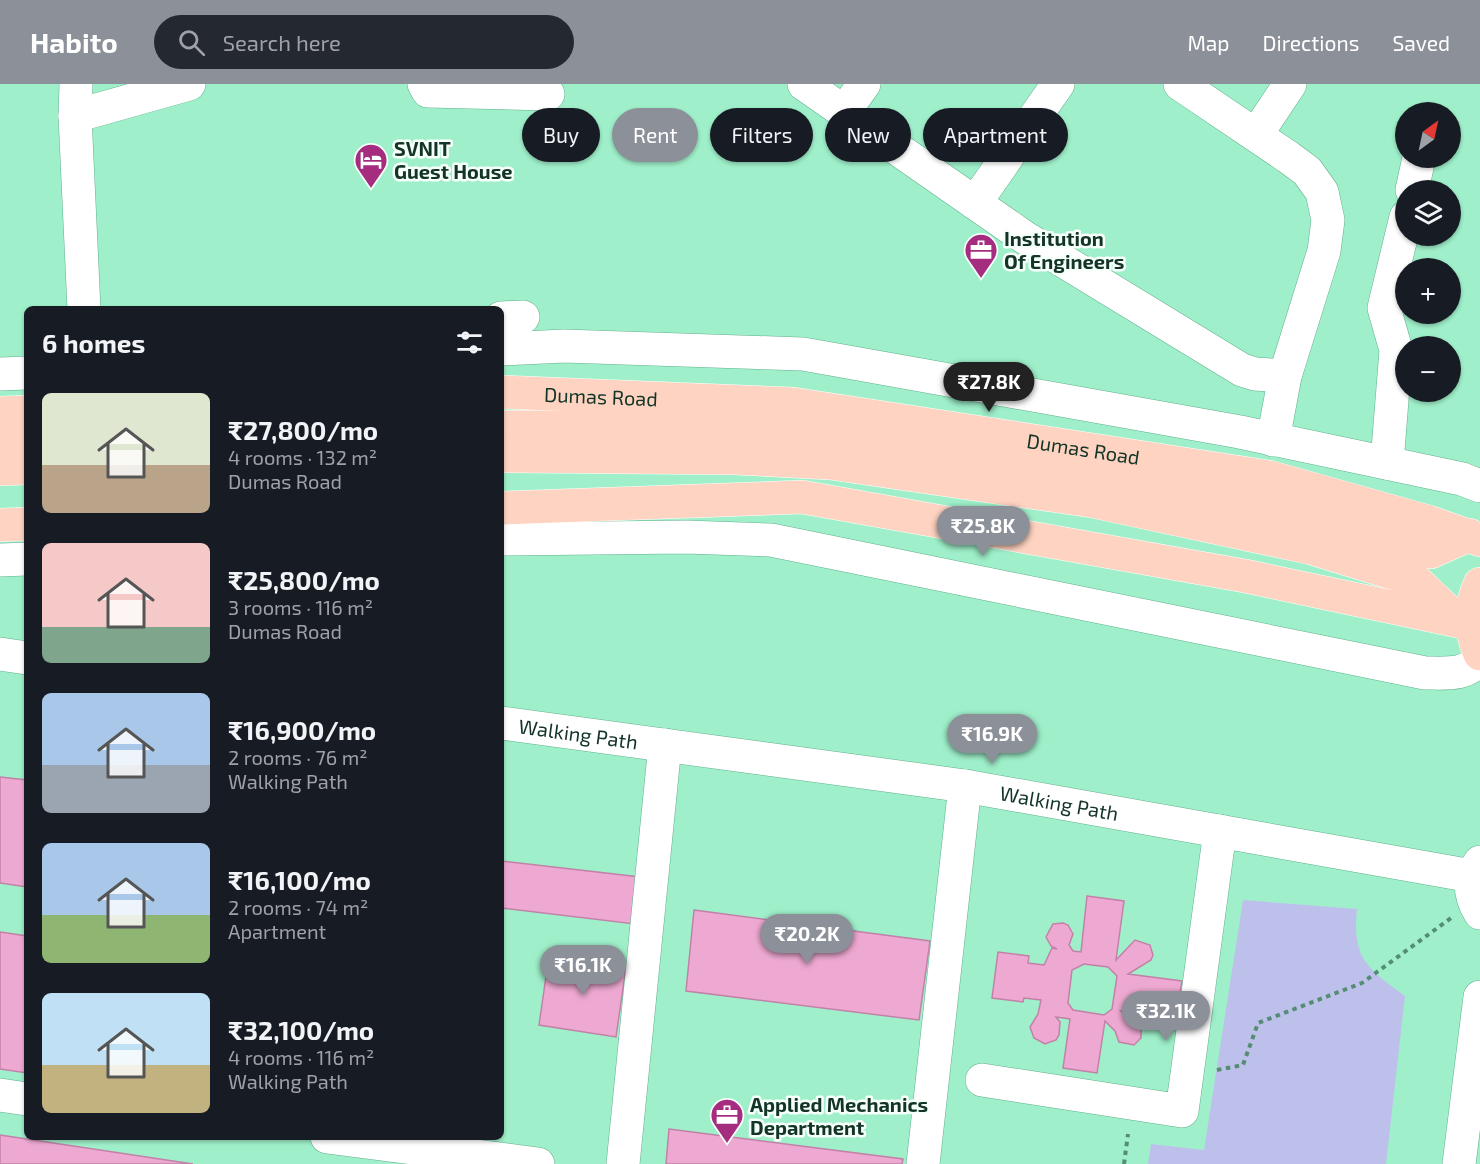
<!DOCTYPE html>
<meta charset="utf-8">
<style>
:root{--surface:#171b24;--page:#242831;--text:#f1f3f6;--muted:#9ea1a6;--accent:#8c9099}
body{margin:0;font-family:"Exo 2",sans-serif;background:var(--page);color:var(--text);height:100vh;display:flex;flex-direction:column;font-size:22px;white-space:nowrap}
*{box-sizing:border-box;margin:0}
p{font-size:20px;color:var(--muted)}
.icon{flex:none;width:33px;height:33px;fill:none;stroke:currentColor;stroke-width:2;stroke-linecap:round;stroke-linejoin:round}
.map{position:relative;flex:1;overflow:hidden}
.drawer{position:absolute;left:24px;top:222px;width:480px;height:834px;display:flex;flex-direction:column;background:var(--surface);border-radius:9px;box-shadow:0 2px 4px #0004}
.drawer>*{flex:none}
.guide{position:absolute;left:522px;top:24px;width:570px;height:54px;display:flex;gap:12px}
.needle{width:39px;rotate:33deg}
.fabs{position:absolute;left:1395px;top:18px;display:grid;gap:12px}
.fabs a{display:grid;place-items:center;width:66px;height:66px;border-radius:50%;background:var(--surface);box-shadow:0 2px 4px #0004;font-size:30px}
.price{position:absolute;translate:-50% -51px;padding:0 14px;border-radius:21px;background:var(--accent);color:#fff;font-size:20px;line-height:39px;filter:drop-shadow(0 2px 3px #0008)}
.price::after{content:'';position:absolute;left:50%;top:36px;width:18px;height:14px;margin-left:-9px;background:inherit;clip-path:polygon(0 0,100% 0,50% 100%)}
.price.on{background:#222;color:#fff}
ul{padding:0;list-style:none}
li{display:flex;align-items:center;gap:18px;height:150px;padding:0 18px}
li span{display:grid;place-items:center;flex:none;width:168px;height:120px;border-radius:9px;color:#555}
li>.icon{margin-inline-start:auto}
span .icon{width:72px;height:72px;fill:#fffc;stroke-width:1}
li b{font-size:26px}
h2{display:flex;justify-content:space-between;align-items:center;height:72px;padding:0 18px;font-size:26px}
.chip{padding:0 21px;border-radius:27px;background:var(--surface);box-shadow:0 2px 4px #0004;font-size:21px;line-height:54px}
.chip.on{background:var(--accent);color:#fff}
header{display:flex;align-items:center;gap:36px;box-sizing:border-box;height:84px;padding:0 30px;background:var(--accent);color:#fff}
header strong{font-size:28px}
nav{display:flex;gap:33px;margin-inline-start:auto;font-size:21px}
.search{width:420px;height:54px;background:var(--page);display:flex;align-items:center;gap:15px;box-sizing:border-box;padding:0 21px;border-radius:33px;color:var(--muted);font-size:22px}
.map>svg:first-child{display:block}
</style>
<header>
<strong>Habito</strong>
<div class="search"><svg class="icon" aria-label="search" viewBox="0 0 24 24"><circle cx="10" cy="10" r="6"/><path d="M15 15l6 6"/></svg>Search here</div>
<nav><a>Map</a><a>Directions</a><a>Saved</a></nav>
</header>
<div class="map">
<svg width="1480" height="1080" viewBox="0 0 1480 1080">
<rect width="100%" height="100%" fill="#9ff0ca"/>
<path fill="#bec0ec" d="M1243,816L1357,825C1352,875 1367,884 1405,912L1386,1080H1148L1151,1060L1204,1066Z"/>
<path fill="#eea9d2" stroke="#c381a8" stroke-width="1.5" fill-rule="evenodd" d="M0,693L27,696V803L0,799Z
M501,777L640,793L635,840L501,824Z
M1087,812L1124,817L1116,876L1135,856L1150,861L1153,871L1151,876L1128,890L1182,897L1175,936L1121,927L1141,944V954L1134,961L1119,958L1115,947L1105,937L1097,989L1063,984L1070,935L1056,933L1060,938L1059,951L1056,956L1045,960L1034,954L1030,943L1038,930L1041,916L1024,914L1023,918L992,914L998,868L1029,872L1028,879L1044,881L1052,864L1057,865L1051,862L1046,853L1053,840L1063,839L1068,841L1073,850L1069,861L1073,867L1081,868ZM1084,880L1108,883L1117,892L1112,925L1104,931L1073,926L1068,919L1072,886Z
M694,826L930,857L919,936L686,907Z
M0,848L27,852V989L0,985Z
M549,872L626,883L616,953L539,941Z
M669,1045L903,1075L902,1080H666Z
M0,1051L193,1080H0Z"/>
<g fill="none" stroke-linecap="round" stroke-linejoin="round">
<defs>
<g id="minor">
<path d="M76,0L75,32L84,225"/>
<path d="M424,0L428,7L548,10"/>
<path d="M804,0L1024,153L1242,286L1255,290L1285,292"/>
<path d="M1180,0L1288,73L1307,87L1322,108L1328,136L1324,167L1285,292L1273,356"/>
<path d="M844,28L864,0"/>
<path d="M75,32L189,0"/>
<path d="M1256,51L1290,0"/>
<path d="M1412,106L1419,74"/>
<path d="M975,119L1058,0"/>
<path d="M501,234L523,233"/>
<path d="M501,265L564,262L803,270L1240,348L1462,395L1480,402"/>
<path d="M0,290L27,289"/>
<path d="M1387,379L1396,266L1384,224L1406,133"/>
<path d="M501,455L686,453L771,456L1425,589C1446,589 1467,592 1480,574"/>
<path d="M0,476L27,475"/>
<path d="M0,570L27,574"/>
<path id="s1" d="M501,639L965,702L1472,792"/>
<path d="M1480,778C1467,795 1470,812 1480,829"/>
<path d="M982,996L1182,1027L1220,747"/>
<path d="M0,1011L27,1015"/>
<path d="M327,1053L538,1080"/>
<path d="M623,1080L665,661"/>
<path d="M923,1080L965,702"/>
<path d="M1459,1080L1480,913"/>
</g>
<g id="major">
<path id="s2" d="M501,308L793,320L1269,393L1429,438L1480,456"/>
<path d="M0,329L27,328"/>
<path d="M501,343L714,344L854,355L1101,392L1319,434L1431,468L1469,451"/>
<path d="M0,356L27,354"/>
<path d="M501,372L735,374L830,379L1092,417L1311,464L1415,496L1458,537"/>
<path d="M0,385L27,384"/>
<path d="M501,424L802,413L1245,492L1458,537"/>
<path d="M0,441L27,440"/>
<path d="M1480,500C1469,523 1470,547 1480,570"/>
</g>
</defs>
<use href="#minor" stroke="#61b08c" stroke-width="34"/>
<use href="#major" stroke="#fff" stroke-width="34"/>
<path stroke="#558d74" stroke-width="4" stroke-dasharray="4.5 4.5" stroke-linecap="butt" d="M1217,986L1243,981L1258,939L1362,899L1451,834
M1124,1080L1128,1050"/>
<use href="#minor" stroke="#fff" stroke-width="33"/>
<use href="#major" stroke="#fed3c1" stroke-width="33"/>
</g>
<defs>
<symbol id="hotel-pin" viewBox="-11 -11 22 30"><path d="M0 17L-7.5 6A9.5 9.5 0 1 1 7.5 6Z" fill="#a62c80" stroke="#f7fffb"/><path d="M-6-4.5h1.5V1H6V5H4.5V3h-9V5H-6ZM-4 0a1.8 1.8 0 1 1 3.6 0ZM.5 0V-2.5h3Q6-2.5 6 0Z" fill="#fff"/></symbol>
<symbol id="office-pin" viewBox="-11 -11 22 30"><path d="M0 17L-7.5 6A9.5 9.5 0 1 1 7.5 6Z" fill="#a62c80" stroke="#f7fffb"/><path d="M-6-3h4V-5.5h4V-3h4V5H-6ZM-1-4.5V-3h2v-1.5ZM-6 0V1H6V0Z" fill="#fff"/></symbol>
</defs>
<g fill-rule="evenodd">
<use href="#hotel-pin" x="352" y="57" width="38" height="52"/>
<use href="#office-pin" x="962" y="147" width="38" height="52"/>
<use href="#office-pin" x="708" y="1012" width="38" height="52"/>
</g>
<g text-anchor="middle" dominant-baseline="central" stroke-width="5" stroke-linejoin="round" paint-order="stroke">
<g font-size="20" font-weight="bold" fill="#133527" stroke="#f7fffb" text-anchor="start">
<text x="394" y="64">SVNIT<tspan x="394" dy="23">Guest House</tspan></text>
<text x="1004" y="154">Institution<tspan x="1004" dy="23">Of Engineers</tspan></text>
<text x="750" y="1020">Applied Mechanics<tspan x="750" dy="23">Department</tspan></text>
</g>
<g font-size="20" fill="#133527" stroke="#f7fffb">
<text stroke="none"><textPath href="#s2" startOffset="100">Dumas Road</textPath></text>
<text stroke="none"><textPath href="#s2" startOffset="586">Dumas Road</textPath></text>
<text stroke="none"><textPath href="#s1" startOffset="78">Walking Path</textPath></text>
<text stroke="none"><textPath href="#s1" startOffset="564">Walking Path</textPath></text>
</g>
</g>
</svg>
<div class="fabs">
<a><svg class="needle" viewBox="-14 -14 28 28"><path d="M0-13l5 13h-10z" fill="#e53935"/><path d="M0 13l5-13h-10z" fill="#9ea1a6"/></svg></a>
<a><svg class="icon" aria-label="layers" viewBox="0 0 24 24"><path d="M12 4l9 5-9 5-9-5zM3 14l9 5 9-5"/></svg></a>
<a>+</a>
<a>−</a>
</div>
<b class="price on" style="left:989px;top:329px">₹27.8K</b>
<b class="price" style="left:983px;top:473px">₹25.8K</b>
<b class="price" style="left:992px;top:681px">₹16.9K</b>
<b class="price" style="left:807px;top:881px">₹20.2K</b>
<b class="price" style="left:583px;top:912px">₹16.1K</b>
<b class="price" style="left:1166px;top:958px">₹32.1K</b>
<div class="guide">
<a class="chip">Buy</a>
<a class="chip on">Rent</a>
<a class="chip">Filters</a>
<a class="chip">New</a>
<a class="chip">Apartment</a>
</div>
<section class="drawer">
<h2>6 homes<svg class="icon" aria-label="filters" viewBox="0 0 24 24"><path d="M4 7h16M4 17h16"/><circle cx="9" cy="7" r="2"/><circle cx="15" cy="17" r="2"/></svg></h2>
<ul>
<li><span style="background:linear-gradient(#dfe7d0 60%,#b9a48a 0)"><svg class="icon" aria-label="home" viewBox="0 0 24 24"><path d="M3 11l9-7 9 7M6 9v11h12V9"/></svg></span><div><b>₹27,800/mo</b><p>4 rooms · 132 m²</p><p>Dumas Road</p></div></li>
<li><span style="background:linear-gradient(#f6c9c9 70%,#7fa58c 0)"><svg class="icon" aria-label="home" viewBox="0 0 24 24"><path d="M3 11l9-7 9 7M6 9v11h12V9"/></svg></span><div><b>₹25,800/mo</b><p>3 rooms · 116 m²</p><p>Dumas Road</p></div></li>
<li><span style="background:linear-gradient(#a9c7e8 60%,#9aa5b1 0)"><svg class="icon" aria-label="home" viewBox="0 0 24 24"><path d="M3 11l9-7 9 7M6 9v11h12V9"/></svg></span><div><b>₹16,900/mo</b><p>2 rooms · 76 m²</p><p>Walking Path</p></div></li>
<li><span style="background:linear-gradient(#a9c7e8 60%,#8fb573 0)"><svg class="icon" aria-label="home" viewBox="0 0 24 24"><path d="M3 11l9-7 9 7M6 9v11h12V9"/></svg></span><div><b>₹16,100/mo</b><p>2 rooms · 74 m²</p><p>Apartment</p></div></li>
<li><span style="background:linear-gradient(#bfe0f5 60%,#c2b280 0)"><svg class="icon" aria-label="home" viewBox="0 0 24 24"><path d="M3 11l9-7 9 7M6 9v11h12V9"/></svg></span><div><b>₹32,100/mo</b><p>4 rooms · 116 m²</p><p>Walking Path</p></div></li>
</ul>
</section>
</div>
